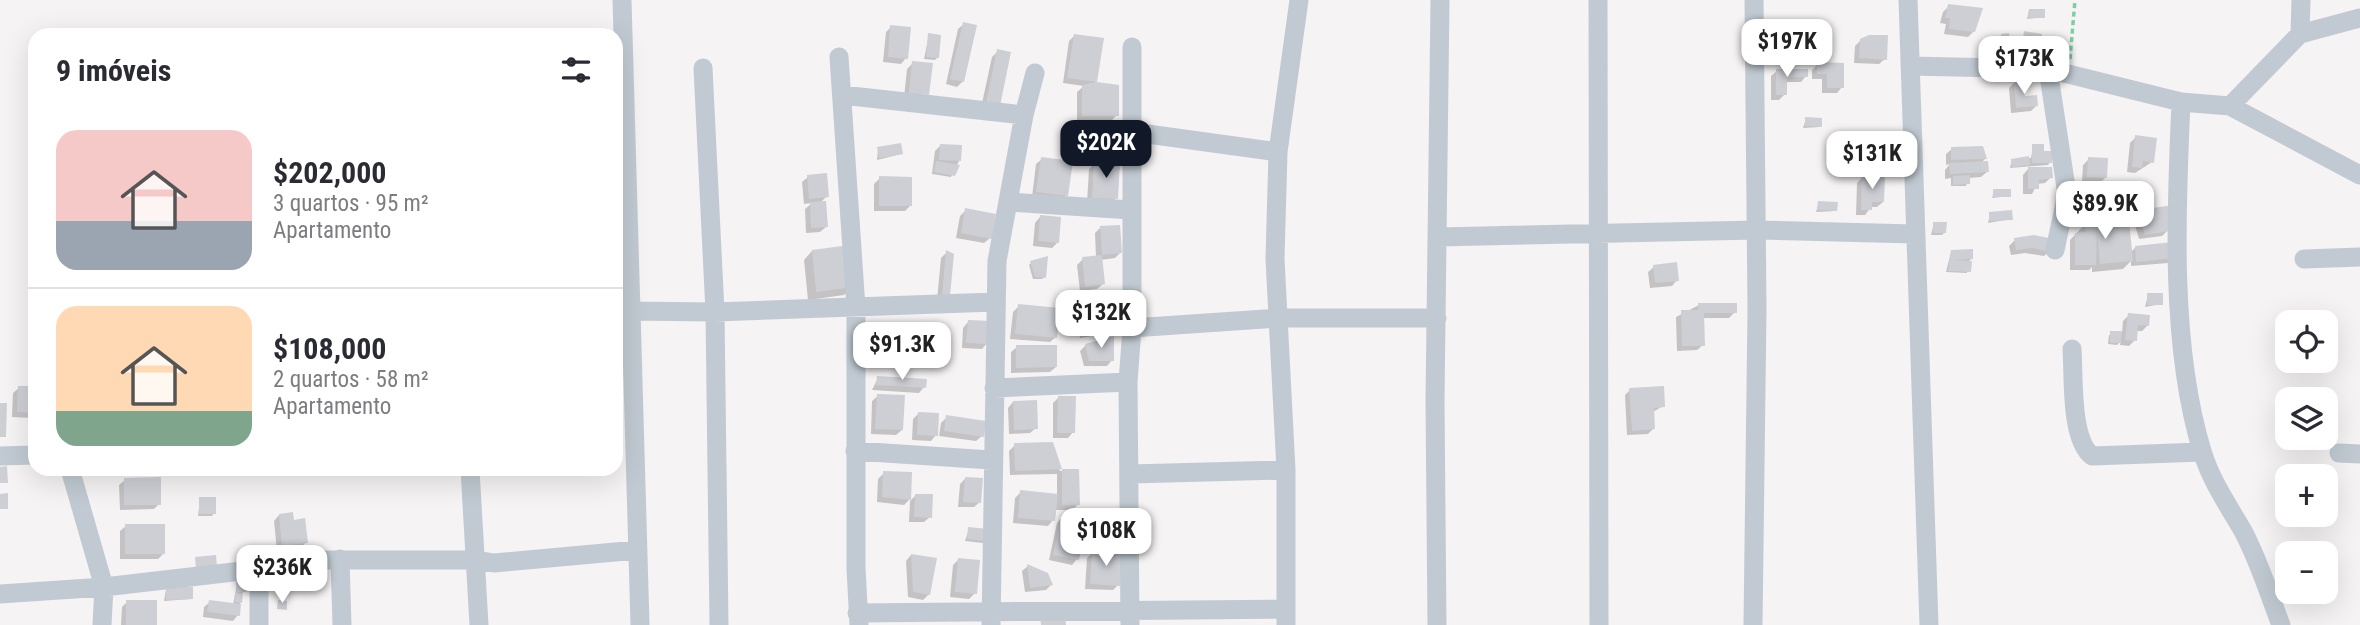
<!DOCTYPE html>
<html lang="pt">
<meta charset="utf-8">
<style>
:root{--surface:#fff;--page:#f2f2f3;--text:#2b2b33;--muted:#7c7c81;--line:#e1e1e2;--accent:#111827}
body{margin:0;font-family:"Roboto Condensed",sans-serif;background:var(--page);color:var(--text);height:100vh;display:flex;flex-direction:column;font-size:26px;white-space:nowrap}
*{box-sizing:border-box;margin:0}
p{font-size:23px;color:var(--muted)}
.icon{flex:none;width:38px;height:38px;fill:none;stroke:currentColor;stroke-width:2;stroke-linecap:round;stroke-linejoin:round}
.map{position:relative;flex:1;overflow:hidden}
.side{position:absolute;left:28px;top:28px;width:595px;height:448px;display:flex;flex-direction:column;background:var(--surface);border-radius:21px;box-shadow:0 7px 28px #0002}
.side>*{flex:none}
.buttons{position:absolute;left:2275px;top:310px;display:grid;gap:14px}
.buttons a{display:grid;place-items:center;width:63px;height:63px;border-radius:14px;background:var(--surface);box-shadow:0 7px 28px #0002;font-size:35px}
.price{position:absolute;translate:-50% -60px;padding:0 16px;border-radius:14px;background:#fff;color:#222;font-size:23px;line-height:46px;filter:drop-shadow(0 2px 4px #0008)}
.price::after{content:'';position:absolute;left:50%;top:42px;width:21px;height:16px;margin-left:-10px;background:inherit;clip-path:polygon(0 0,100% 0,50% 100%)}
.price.on{background:var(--accent);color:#fff}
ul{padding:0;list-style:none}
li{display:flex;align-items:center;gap:21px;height:175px;padding:0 28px}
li+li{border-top:2px solid var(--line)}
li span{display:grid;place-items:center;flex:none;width:196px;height:140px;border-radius:21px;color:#555}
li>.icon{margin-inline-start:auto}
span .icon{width:84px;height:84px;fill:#fffc;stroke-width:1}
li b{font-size:30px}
h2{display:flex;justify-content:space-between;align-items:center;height:84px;padding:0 28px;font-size:30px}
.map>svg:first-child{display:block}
</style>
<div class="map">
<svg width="2360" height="625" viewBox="0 0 2360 625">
<rect width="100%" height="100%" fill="#f5f3f3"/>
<path fill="#0003" d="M1949,6L1974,31L1968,37L1944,34L1946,24L1940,23L1943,12Z
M2029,10L2043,17L2027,19Z
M964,24L963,81L957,87L946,84L958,29Z
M891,27L906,58L901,64L883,62L886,32Z
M2025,33L2039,41L2036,45L2041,54L2038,56L2020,54Z
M929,35L937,58L935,60L924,59Z
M1074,36L1102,40L1095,84L1117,115L1111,121H1077V92L1084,86L1063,83L1069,41Z
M1861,40L1885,59L1879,64L1854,63L1855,46Z
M998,51L993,111L981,108L992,57Z
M913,63L922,100L904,98L907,69Z
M1818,64L1842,87L1837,93H1822V79H1812V70Z
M1777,71L1806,76L1801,82H1785V94L1779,100H1771V76Z
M2015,82L2024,97L2036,106L2031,111L2011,113L2009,88Z
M1806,119L1820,127L1803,128Z
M1845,133L1856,166L1850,172L1839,171L1840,138Z
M2136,137L2152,162L2135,173L2127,172L2130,143Z
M940,146L959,161L951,177L932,174L935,151Z
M2033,146L2050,162L2048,165L2010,168L2012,160L2031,158Z
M878,149L901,154L877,160Z
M1952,149L1985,159L1981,163L1987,172L1981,177L1968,178L1966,186H1951V178L1945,179V170L1950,164L1946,165V154Z
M1042,159L1066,195L1061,201L1032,197L1036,164Z
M2089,159L2106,177L2100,183L2082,182L2083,165Z
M1095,163L1116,198L1111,204L1087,203L1089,169Z
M2028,169L2051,177L2045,183L2037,184L2032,194H2023V175Z
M808,177L827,196L820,203L826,227L820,232L806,233L805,209L812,203L804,204L802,182Z
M1863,177L1883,202L1877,207H1871L1865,215H1856L1857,183Z
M880,178L910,206L905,211H874V184Z
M1994,191L2009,196L1992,198Z
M1819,202L1835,211L1816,212Z
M2173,207L2168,230L2162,236L2139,239L2133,218L2139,212Z
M966,210L990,238L984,243L956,238L960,216Z
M1990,213L2011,219L1988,223Z
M2114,213L2131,252L2135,248L2173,257L2168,263L2131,266V261L2123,269L2092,272V267L2089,270H2070V240L2085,224L2106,221Z
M1040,217L1058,242L1052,248L1033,246L1035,223Z
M1934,223L1945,232L1942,235H1931Z
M1100,228L1120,253L1115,258L1100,260L1103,284L1097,289L1080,291L1077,265L1083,259L1096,257L1095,233Z
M2015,240L2050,251L2044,256L2025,253L2011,255L2009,246Z
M812,251L852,287L844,295L808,300L804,260Z
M947,252L943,301L937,300L941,258Z
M1951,252L1972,258L1968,262L1967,273L1946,272Z
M1031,263L1044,277L1042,279H1033L1029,265Z
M1654,267L1677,280L1672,286L1650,288L1648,272Z
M2148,295L2161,304L2145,307Z
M1699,305L1735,312L1729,318H1703V345L1697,350L1677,351L1676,317Z
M1019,306L1056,337L1050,342L1010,339L1013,312Z
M1082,310L1113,328L1108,333L1080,338L1076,316Z
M2129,315L2148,325L2142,331H2136L2135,340L2129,346L2120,345L2121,341L2117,345L2108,344L2109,335L2122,333L2123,321Z
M968,322L987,343L982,349L962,348L963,328Z
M922,330L946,358L940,364L917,365L916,336Z
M1086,345L1112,360L1107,366H1084L1080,351Z
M1017,347L1056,367L1050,372L1011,373V352Z
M878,378L924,387L919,393L872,390Z
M19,388H35V414L31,418L12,417L13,393Z
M1630,390L1663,406L1653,412L1654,428L1648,434L1627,435L1625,395Z
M878,396L902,430L896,435L871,434L872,401Z
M1059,397L1073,432L1068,438H1053V403Z
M1013,402L1036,428L1030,433L1009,434L1008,408Z
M918,414L936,435L931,441L912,440L913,419Z
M947,417L982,436L976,441L939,436L941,423Z
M1052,443L1060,471L1078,470V504L1073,510H1054L1053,520L1048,526L1013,523L1015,498L1021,492L1057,496V474L1010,475L1009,451L1015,445Z
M173,469H212L208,473L174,476Z
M884,473L909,500L904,505L877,502L878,479Z
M965,479L980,502L974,507H958L960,484Z
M125,480L159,504L154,509L120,510L119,485Z
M916,495L930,517L924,522H909L910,501Z
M200,499L214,513L212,516H198Z
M279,515L292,522L306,542L301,548L277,551L274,521Z
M1062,517L1077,559L1072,565L1049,560L1057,523Z
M126,526L163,554L158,559H120V531Z
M969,529L986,531L983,543L965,541Z
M1092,553L1118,585L1113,590L1085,589L1087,558Z
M911,555L929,594L923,600L908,597L906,561Z
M958,560L975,593L969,599L950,597L953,565Z
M1028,566L1051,585L1046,590L1025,592L1022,571Z
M237,584L250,590L242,593L238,615L233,621L203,617L204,607L210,602L233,605Z
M166,589L191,599L164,601Z
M127,602L155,625H121L122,607Z"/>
<path fill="#cdcfd5" d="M1948,4L1983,8L1975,32L1949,29L1950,18H1945Z
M2029,9H2045V18H2028Z
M963,22L977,25L964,82L950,79Z
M890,25L911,27L908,59L888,57Z
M2024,31L2042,34L2041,42L2023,39Z
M928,33L941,35L939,58L926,57Z
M2009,33L2010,42L2002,43L2001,34Z
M1074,34L1104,38L1097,82L1067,78Z
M1869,35H1888L1887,60L1859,58L1860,39Z
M2023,41L2043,43L2042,54L2022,53Z
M2000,47H2010V62H2000Z
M997,49L1011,52L1000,106L986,103Z
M912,61L933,63L929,95L909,93Z
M1817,62L1844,63V88H1827V74H1817Z
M1776,69H1808V77H1787V95H1776Z
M2024,80L2025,96L2037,95L2038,106L2016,108L2014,81Z
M1097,82L1119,85V116H1082V85Z
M1805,117L1822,118V127L1805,126Z
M1845,131H1858V167L1844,166Z
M2135,135L2157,138L2154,163L2143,161L2142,168L2132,167Z
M901,143L903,154L879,158L877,147Z
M940,144L962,145L961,161L939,160Z
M2032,144H2044V151H2052V163H2032Z
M1983,146L1987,159L1951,160V147Z
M2029,156L2030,165L2012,167L2011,159Z
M1041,157L1073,161L1068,196L1036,192Z
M2088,157L2108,158L2107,178L2087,177Z
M936,161L960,165L955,176L934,172Z
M1094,161L1120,162L1118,199L1092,198Z
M1988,161L1989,172L1950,174L1949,163Z
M2028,167H2052L2053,178L2039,180V189H2028Z
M827,173L829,197L809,199L807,175Z
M1970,175V184L1953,185V176Z
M879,176L912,177V206H879Z
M1862,176H1885L1884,202H1872V210H1861Z
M1993,189H2011V197H1993Z
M826,201L828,227L811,228L810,202Z
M1818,201L1838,202L1837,211L1817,210Z
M2174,205L2170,231L2145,235L2138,210Z
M965,208L996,214L992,239L961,233Z
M2012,210L2013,220L1989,221V212Z
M2128,210L2133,261L2100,264L2097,231L2096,265H2075V233L2086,232L2085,222L2115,219L2114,212Z
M1040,215L1061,217L1059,243L1038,241Z
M1933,222H1947L1946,233H1933Z
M1120,225L1122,253L1102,255L1100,226Z
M2034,235L2054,239L2052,252L2032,248L2016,250L2014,238Z
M2173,242L2175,258L2136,262L2135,246Z
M850,245L854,287L816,292L812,250Z
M1973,249V259L1953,260L1972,261L1971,272L1948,271L1951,250Z
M946,250L954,254L950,296L942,295Z
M1102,255L1105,284L1085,287L1082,257Z
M1048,256L1046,278L1035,277L1030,261Z
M1677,262L1679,281L1655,283L1653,265Z
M2147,293H2163V305H2147Z
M1111,303L1115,328L1085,333L1081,309Z
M1698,303H1737V313H1704L1705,346H1682L1681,310H1698Z
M1018,304L1060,308L1057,338L1015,334Z
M2128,313L2150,315L2149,326L2138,325L2137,341L2125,340Z
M968,320L990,321L989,344L966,343Z
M946,327L948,359L922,360L921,329Z
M2110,331H2122L2121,343H2110Z
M1114,336V361H1089L1085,344Z
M1016,345H1057V367L1016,368Z
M877,376L927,379L926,388L876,385Z
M18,386H35V413L17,412Z
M1664,386L1665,407L1654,408L1655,429L1632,431L1629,388Z
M877,394L905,395L903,430L875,429Z
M1058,396H1076L1075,433H1057Z
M1037,400L1038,429L1014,430L1013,401Z
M0,403H7L6,437H0Z
M918,412L939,413L938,436L917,435Z
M946,415L986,421L984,437L944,431Z
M1053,442L1062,469L1015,471L1014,443Z
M7,466L8,483H0V467Z
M1062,469H1079L1080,505H1062Z
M883,471L912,472L911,500L882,497Z
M161,477V505H124V478Z
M965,477L983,478L981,503L963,502Z
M1020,490L1058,494L1055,521L1018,518Z
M8,493V509H0V494Z
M915,494H933L932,518L914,517Z
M199,497H216V514H199Z
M293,512L294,520L305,518L308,543L282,546L279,514Z
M1062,515L1087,520L1079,560L1053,555Z
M125,524H165V554H125Z
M968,527L988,529L987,541L967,539Z
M1092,551L1122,552L1120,586L1090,584Z
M911,554L937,558L930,595L913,592Z
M216,555L217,568L196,570L195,557Z
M958,558L980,560L977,594L955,592Z
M1027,564L1048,573L1053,585L1030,588Z
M251,581L252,591L237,592L236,582Z
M166,587H193V599L166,600Z
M236,593L243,594L242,603L235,602Z
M126,600H157V625H126Z
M209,600L241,604L240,616L207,612Z
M278,600L287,601V610L277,609Z
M1065,613L1066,625H1041L1040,615Z"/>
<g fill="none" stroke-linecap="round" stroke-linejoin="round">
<path stroke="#7ad0a6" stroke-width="3.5" stroke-dasharray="5 3.5" stroke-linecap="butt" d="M2070,59L2075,0"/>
<path stroke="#c1cad2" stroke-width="19" d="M622,0L640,625
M1598,0L1599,625
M1908,0L1929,625
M2300,34L2301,0
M839,57L856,308V568L859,625
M1910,66L2048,69L2181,102L2230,106L2360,175
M703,68L715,312L719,625
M2048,69L2067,194L2055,250
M842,95L1024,115
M2181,102C2176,212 2170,346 2202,451C2211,481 2228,505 2243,531C2259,561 2269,594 2281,625
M2230,106L2300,34L2360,18
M1133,132L1278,152
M1009,202L1131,210
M1438,237L1757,230L1914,234
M2304,259L2360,257
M628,311L715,312L995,302
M1132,328L1279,318H1437
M2072,349C2074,377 2070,439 2092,456L2202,452
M994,388L1128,382
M855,451L991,460
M2339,453L2360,454
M0,456L35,455
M70,469L104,587L102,625
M470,469L479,625
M1130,474L1286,470
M340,559L342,625
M259,569V625
M0,594L104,587L259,569L313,560H476L494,563L637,550
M857,613L1286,609
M991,625L997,261L1024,115L1035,73
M1130,625L1128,382L1132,328V47
M1286,625V470L1275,259L1278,152L1299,0
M1437,625L1435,401L1440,0
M1753,625L1757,309L1754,0"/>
</g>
</svg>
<div class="buttons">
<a><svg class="icon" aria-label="locate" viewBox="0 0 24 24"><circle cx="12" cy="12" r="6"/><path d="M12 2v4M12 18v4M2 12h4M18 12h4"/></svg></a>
<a><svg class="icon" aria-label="layers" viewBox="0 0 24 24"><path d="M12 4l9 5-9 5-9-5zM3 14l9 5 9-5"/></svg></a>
<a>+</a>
<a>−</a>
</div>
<b class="price" style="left:1787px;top:79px">$197K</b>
<b class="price" style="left:2024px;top:96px">$173K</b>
<b class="price on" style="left:1106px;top:180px">$202K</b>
<b class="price" style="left:1872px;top:191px">$131K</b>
<b class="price" style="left:2105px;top:241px">$89.9K</b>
<b class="price" style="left:1101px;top:350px">$132K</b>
<b class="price" style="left:902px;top:382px">$91.3K</b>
<b class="price" style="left:1106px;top:568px">$108K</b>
<b class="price" style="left:282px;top:605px">$236K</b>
<section class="side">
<h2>9 imóveis<svg class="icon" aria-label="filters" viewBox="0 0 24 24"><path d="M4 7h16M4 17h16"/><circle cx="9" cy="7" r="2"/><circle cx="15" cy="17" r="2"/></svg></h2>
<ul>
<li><span style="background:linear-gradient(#f6c9c9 65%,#9aa5b1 0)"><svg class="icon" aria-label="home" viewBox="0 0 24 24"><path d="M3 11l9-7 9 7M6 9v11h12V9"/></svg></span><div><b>$202,000</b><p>3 quartos · 95 m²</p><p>Apartamento</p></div></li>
<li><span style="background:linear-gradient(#ffd9b3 75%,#7fa58c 0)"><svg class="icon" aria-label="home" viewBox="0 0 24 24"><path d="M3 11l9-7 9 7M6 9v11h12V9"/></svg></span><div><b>$108,000</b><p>2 quartos · 58 m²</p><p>Apartamento</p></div></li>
</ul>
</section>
</div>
